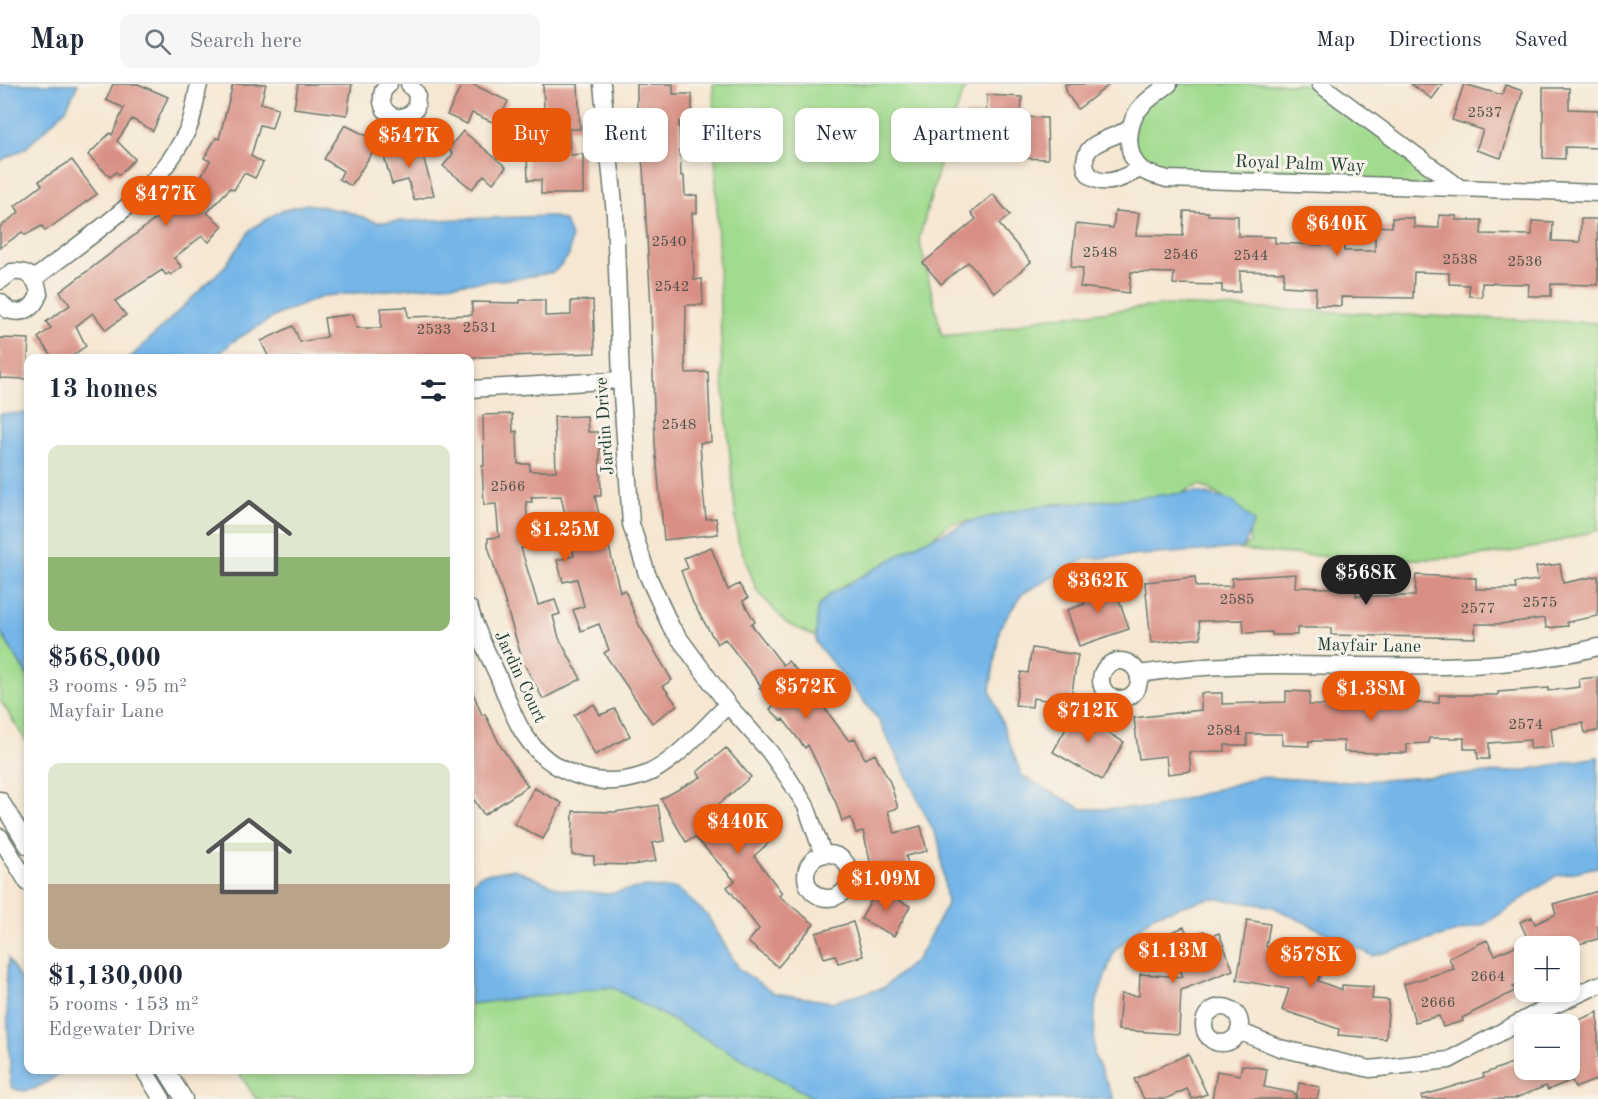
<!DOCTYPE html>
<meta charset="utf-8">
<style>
:root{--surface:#fff;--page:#f6f6f7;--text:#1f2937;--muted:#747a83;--line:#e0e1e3;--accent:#ea580c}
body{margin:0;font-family:"Old Standard TT",serif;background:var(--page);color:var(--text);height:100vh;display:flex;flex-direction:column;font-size:22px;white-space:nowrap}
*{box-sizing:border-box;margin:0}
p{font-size:20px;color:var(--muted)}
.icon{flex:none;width:33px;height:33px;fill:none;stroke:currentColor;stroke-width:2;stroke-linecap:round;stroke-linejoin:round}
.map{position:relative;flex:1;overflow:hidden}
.panel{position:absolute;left:24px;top:270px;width:450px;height:720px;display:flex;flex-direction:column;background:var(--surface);border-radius:12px;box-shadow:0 3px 9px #0003}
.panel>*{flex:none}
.banner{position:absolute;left:492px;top:24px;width:570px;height:54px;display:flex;gap:12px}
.fabs{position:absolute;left:1514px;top:852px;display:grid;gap:12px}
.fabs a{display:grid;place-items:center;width:66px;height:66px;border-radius:12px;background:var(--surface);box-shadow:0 3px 9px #0003;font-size:30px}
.price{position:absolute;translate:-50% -51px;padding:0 14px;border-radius:21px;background:var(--accent);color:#fff;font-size:20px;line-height:39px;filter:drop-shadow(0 2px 3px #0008)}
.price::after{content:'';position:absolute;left:50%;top:36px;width:18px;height:14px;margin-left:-9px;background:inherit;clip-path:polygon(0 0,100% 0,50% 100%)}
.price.current{background:#222;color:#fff}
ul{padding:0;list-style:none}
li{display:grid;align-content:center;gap:12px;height:318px;padding:0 24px}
li span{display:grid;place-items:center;height:186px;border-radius:12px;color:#555}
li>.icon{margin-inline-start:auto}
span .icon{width:108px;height:108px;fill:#fffc;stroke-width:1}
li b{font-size:26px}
h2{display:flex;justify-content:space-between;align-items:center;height:72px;padding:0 24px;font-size:26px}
.tag{padding:0 21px;border-radius:12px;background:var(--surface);box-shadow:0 3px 9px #0003;font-size:21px;line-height:54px}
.tag.current{background:var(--accent);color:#fff}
header{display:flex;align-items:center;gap:36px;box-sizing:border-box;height:84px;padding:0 30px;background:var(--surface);border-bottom:2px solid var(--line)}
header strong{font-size:28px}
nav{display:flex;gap:33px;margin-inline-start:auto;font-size:21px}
.search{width:420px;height:54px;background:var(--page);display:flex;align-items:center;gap:15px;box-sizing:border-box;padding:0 21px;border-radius:12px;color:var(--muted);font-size:22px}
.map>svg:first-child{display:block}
</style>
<header>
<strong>Map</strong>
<div class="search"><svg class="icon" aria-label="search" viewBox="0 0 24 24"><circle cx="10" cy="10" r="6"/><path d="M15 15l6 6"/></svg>Search here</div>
<nav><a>Map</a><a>Directions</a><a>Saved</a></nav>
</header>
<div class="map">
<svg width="1598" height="1015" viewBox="0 0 1598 1015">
<rect width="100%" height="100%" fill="#f7f3e8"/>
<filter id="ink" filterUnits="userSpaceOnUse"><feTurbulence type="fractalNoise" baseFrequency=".0167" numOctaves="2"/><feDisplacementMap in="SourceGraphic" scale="12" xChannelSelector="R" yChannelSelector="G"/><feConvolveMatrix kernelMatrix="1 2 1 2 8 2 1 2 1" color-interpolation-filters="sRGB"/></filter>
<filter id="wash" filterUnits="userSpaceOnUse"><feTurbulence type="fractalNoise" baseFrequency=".008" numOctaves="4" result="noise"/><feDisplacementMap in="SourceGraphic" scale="24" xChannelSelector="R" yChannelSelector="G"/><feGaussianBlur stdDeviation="1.35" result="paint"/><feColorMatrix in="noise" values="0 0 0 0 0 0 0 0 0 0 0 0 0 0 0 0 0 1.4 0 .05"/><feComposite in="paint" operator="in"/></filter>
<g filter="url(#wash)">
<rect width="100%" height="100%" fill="#f6e7d3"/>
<path fill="#a1db8f" stroke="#608c62" stroke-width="1.5" d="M713,0H969L963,9L951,42L919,155L942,252L993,247L1043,234L1168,221L1598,239V446C1576,452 1554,459 1532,464C1438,483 1335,474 1240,466L1250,459L1248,433L1217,410L1201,401L1189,405L1161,422L1118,425L1078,419L1051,420L1038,427L950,440L901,477L862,497L846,500L833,511L824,557L786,539L757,507L738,456L722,288Z
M1169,0H1320L1460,104L1167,95L1132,72L1138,26Z
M0,547L28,593V660L0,616Z
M612,903L816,1015H256L237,986H470V920Z"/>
<path fill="#74b6e9" stroke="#4a7a8e" stroke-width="1.5" d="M0,0H78L66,25L26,64L0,77Z
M307,120L345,127L377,138L551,132L565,137L571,153L569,172L554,188L520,194L324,212L277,231L232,258L215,274H130L225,182L251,145L280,127Z
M28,329V593L0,547V330Z
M1197,408L1233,417L1254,438L1243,464L1085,475L1022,510L1000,543L990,606L1022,692L1082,725L1153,724L1259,693L1349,698L1520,687L1598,673V783L1556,792L1485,840L1373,872L1271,822L1210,814L1154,831L1114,867L1095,922L1094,971L1114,1015H816L612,903L470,920V801L480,791L514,785L561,805L607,810L643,803L678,805L707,831L739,885L774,909L832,918L883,904L918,874L947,820L939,758L878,635L816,559L817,524L830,510L922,458L972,437L1031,423Z
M8,875L28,908V986H65C49,996 29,1015 11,1003L6,903Z"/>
<g id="blocks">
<path fill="#d98f84" d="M113,0H138L168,13L153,47L132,35L117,57L135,75L119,91L116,88L110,93L88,71L110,49L112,51L124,24L106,16Z
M233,0H266L261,19L278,24L272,44L260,41L251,72L263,79L255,94L244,89L234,106L230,104L207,129L223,142L209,158L202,152L174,174L182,183L171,191L169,189L166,191L162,186L115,217L126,231L106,246L93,229L76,242L86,262L69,274H53L38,254L51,244L46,238L70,221L60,208L170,124L168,122L194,95L198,98L210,77L204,74L216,54L219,55Z
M298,0H352L347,31L294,24Z
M462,0H472L508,17L497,40L472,29L467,40L447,31Z
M543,0H578L580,45H569L570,71L583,70V110H541V96H528L527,71H538L537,26H544Z
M637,0H673V10H692V38H679L681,92H684L685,112L697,111V129H692L694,196L702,195L703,221H686L685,274L686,289L708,288L711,358L700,359L703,407L706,435L716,434L718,450L664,456L655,360L651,223L643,84L637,39Z
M1065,0H1110L1078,25L1067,10Z
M1411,0H1443L1432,15Z
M1464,0L1502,11L1505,1L1523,7L1501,74L1476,66L1483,46L1452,36Z
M1543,4H1569V25L1598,26V64L1565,63V75L1543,74Z
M987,11L1022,13L1021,33L1047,34L1048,75L962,72L963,66L941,59L944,47L963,53L964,31L986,32Z
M345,41L379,58L351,102L339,95L343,87L324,75Z
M463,47L506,83L493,99L484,91L472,105L443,82L453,70L448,65Z
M419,58L434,111L414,116L408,96L392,100L380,59L391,66Z
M72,76L97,110L45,147L42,142L25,151L22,148L0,164V143L19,128L15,122L42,101L39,97Z
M993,110L1010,131L999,140L1031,178L995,209L968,178L941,200L923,179L976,135L971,129Z
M1115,127L1139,129L1136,151L1183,152L1184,127L1208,128V131L1238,132V152L1275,153V159L1322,161L1323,136L1345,137L1344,167H1375V142L1392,143V134H1414V143L1439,144V131L1457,132L1456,136H1482L1481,150L1532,151V137L1553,138L1552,157L1580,158L1581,135H1597L1598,201L1551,200V212H1528L1529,200L1482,199V213L1469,212V201L1449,200V189L1414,188L1413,214L1341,213V222L1315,221L1316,204L1283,202L1284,188L1240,187V208H1222V201L1173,200L1174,189L1131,188L1129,209L1080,203L1083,184L1071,183L1076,140L1113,144Z
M520,216H545V232L571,231V217L593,216L595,269L454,274H269L261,257L293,242L300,258L327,253L324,234L353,230L356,244H381V224L407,223L408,233L472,231V218L520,219Z
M0,254L29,255L27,295L0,294Z
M512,330L513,348L517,347L518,380H530V387H556L554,333L587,332L588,348H599L601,412H595L606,464L609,463L620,508L625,506L639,541L672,596L663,602L677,621L652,639L604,569L609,566L599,540L581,547L573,526L584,522L577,495L563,498L557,476L574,472L561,412L531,413L532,418H526L530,463L521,464L538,521L555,516L560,530L553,532L559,554L581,595L543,615L523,578L488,462V454L499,453L496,420L484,421L482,382H484L483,331Z
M711,463L728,506L739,500L748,514L743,517L755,538L751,540L783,581L788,577L805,595L810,590L820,600L812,607L849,657L855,654L865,675L875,670L890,698L898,724L888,727L895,749L921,742L927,767L906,772L909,786L874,794L863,747L856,749L851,734L842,737L836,719L808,661L805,664L783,635L781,636L770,625L775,620L759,604L761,602L725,555L717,560L693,519L681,487L688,484L684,474Z
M1560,480L1563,499L1598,492V532L1567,538L1568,542L1546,544L1545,534L1500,540H1475V554L1331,551V544H1297V551H1272V548L1244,549L1243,536L1199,537L1201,554L1151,559L1145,498L1195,493L1196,503L1232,502V494L1296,490L1295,503L1332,504V498L1357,499L1356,512H1415L1416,491L1476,494V505H1516L1515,499L1538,496L1536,483Z
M1112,495L1129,545L1079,562L1067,526L1085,520L1080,506Z
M1032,564L1078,571L1070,620L1033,614L1032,623L1015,621L1021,588L1028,589Z
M1598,593V647L1585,649L1583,639L1551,644L1553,663L1530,665V656L1489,659V675H1478L1477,665H1464V654H1429V659L1407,660V669H1378L1344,668V657H1309V662L1282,661V650H1247V661H1225V667L1189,668L1191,687L1168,690L1166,672L1139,675L1134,634L1201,626V609H1222V620L1286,618V607L1310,608L1309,621L1350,622L1351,609H1402V619H1439V611H1498V608L1548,604V607L1580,603L1579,595Z
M470,601L482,631L485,630L500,661L528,702L484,731L470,710Z
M594,620L600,631L615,625L630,652L595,671L574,631Z
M1079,621L1104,635L1099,644L1124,658L1102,696L1053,668Z
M726,664L751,693L712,726L724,747L747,726L773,755L754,772L782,809L779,812L814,840L778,883L748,858L759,845L727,803L735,797L695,753L686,758L661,715L701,693L697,688Z
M534,704L562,719L543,755L514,740Z
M658,721L664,757L652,759L656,777L633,781L594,780V772L572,771L573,727L615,728Z
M877,805L910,822L894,852L861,835Z
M1598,807V855L1571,862H1531L1520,838L1532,833L1535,840L1556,830L1553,820Z
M1247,836L1270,840L1266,863L1311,872L1306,886L1320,891L1318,897L1342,906V901L1373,903L1372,915L1389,916L1386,955L1338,951L1339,945L1282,926L1289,905L1237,896Z
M853,838L863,872L838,879L835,871L824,874L816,849Z
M1184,843L1188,852L1204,847L1207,854L1219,849L1233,886L1181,906L1179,950L1118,946L1121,910L1139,912L1140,890L1183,893L1166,850Z
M1487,856L1495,871L1524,858V898L1513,903L1515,907L1462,934L1463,937L1443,943L1439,932L1415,938L1404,900L1454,885L1449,874Z
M1598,928V995L1575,1004L1572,996L1548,1006L1546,1002L1513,1015H1422L1421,1012L1484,993L1483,990L1523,975L1524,986H1569V940Z
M1188,970L1207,1010L1192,1015L1187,1005L1165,1015H1144L1134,995Z
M1242,981L1267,985L1264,1003L1295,1009V1015H1212L1217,987L1240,991Z
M1299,999L1320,1003L1317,1015H1296Z"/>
</g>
</g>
<g filter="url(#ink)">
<use href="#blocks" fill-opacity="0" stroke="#6a786c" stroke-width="1.5"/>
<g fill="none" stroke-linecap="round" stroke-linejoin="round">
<defs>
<path id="minor" d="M389,0L383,7C376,30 401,43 416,24L417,10L409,0
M602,0L615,130L621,296L631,440L647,490L671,543L728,621L769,667L789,695L806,722L823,770
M1169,0C1159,8 1144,17 1137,28C1127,44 1125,71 1141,85C1148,91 1159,92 1167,95L1460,104L1320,0
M1128,46C1117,51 1103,55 1093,62C1080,72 1083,94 1101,97C1114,100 1129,90 1140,85
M1460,104L1598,109
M34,195C88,152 155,113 186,49C194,35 195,16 199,0
M0,197L12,188C28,186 37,194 39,210C34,225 23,231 8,226L0,218
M470,305L621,296
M470,525C476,548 488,570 498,592C506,611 513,633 524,650C550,690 599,707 644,691C673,681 705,642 728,621
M1101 596a19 19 0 1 1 38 0a19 19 0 1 1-38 0Z
M1139,590C1290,566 1448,602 1598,563
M0,716L28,762
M0,753L28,799
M806 792a22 22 0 1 1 44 0a22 22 0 1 1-44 0Z
M1204 941a18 18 0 1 1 36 0a18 18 0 1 1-36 0Z
M1239,947L1280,964L1370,985L1449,976L1535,930L1598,901
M144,986L162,1015
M166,986L184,1015"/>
</defs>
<use href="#minor" stroke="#6a786c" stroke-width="19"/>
<use href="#minor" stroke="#fff" stroke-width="16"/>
</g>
</g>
<g text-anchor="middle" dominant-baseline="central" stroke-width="6" stroke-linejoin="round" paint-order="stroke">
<g font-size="15" fill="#4e5248">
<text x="1485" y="29">2537</text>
<text x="669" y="158">2540</text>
<text x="1100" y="169">2548</text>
<text x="1181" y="171">2546</text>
<text x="1251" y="172">2544</text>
<text x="1460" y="176">2538</text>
<text x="1525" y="178">2536</text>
<text x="672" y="203">2542</text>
<text x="480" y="244">2531</text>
<text x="434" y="246">2533</text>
<text x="679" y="341">2548</text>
<text x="508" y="403">2566</text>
<text x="1237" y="516">2585</text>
<text x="1540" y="519">2575</text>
<text x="1478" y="525">2577</text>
<text x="1526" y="641">2574</text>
<text x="1224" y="647">2584</text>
<text x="1488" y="893">2664</text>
<text x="1438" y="919">2666</text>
</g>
<g font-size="18" fill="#1f3d34" stroke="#f7f3e8">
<text transform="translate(1300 80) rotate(2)">Royal Palm Way</text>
<text transform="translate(605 342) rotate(-94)">Jardin Drive</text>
<text transform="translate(1369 562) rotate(1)">Mayfair Lane</text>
<text transform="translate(520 593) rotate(65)">Jardin Court</text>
</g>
</g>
</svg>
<div class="fabs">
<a>+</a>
<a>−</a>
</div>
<b class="price" style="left:409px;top:85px">$547K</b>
<b class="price" style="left:166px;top:143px">$477K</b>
<b class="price" style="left:1337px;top:173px">$640K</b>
<b class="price" style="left:565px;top:479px">$1.25M</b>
<b class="price current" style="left:1366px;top:522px">$568K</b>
<b class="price" style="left:1098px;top:530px">$362K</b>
<b class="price" style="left:806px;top:636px">$572K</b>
<b class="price" style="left:1371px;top:638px">$1.38M</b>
<b class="price" style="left:1088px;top:660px">$712K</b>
<b class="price" style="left:738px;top:771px">$440K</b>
<b class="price" style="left:886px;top:828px">$1.09M</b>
<b class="price" style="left:1173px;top:900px">$1.13M</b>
<b class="price" style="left:1311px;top:904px">$578K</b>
<div class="banner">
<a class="tag current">Buy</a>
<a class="tag">Rent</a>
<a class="tag">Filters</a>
<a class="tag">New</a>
<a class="tag">Apartment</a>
</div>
<section class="panel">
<h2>13 homes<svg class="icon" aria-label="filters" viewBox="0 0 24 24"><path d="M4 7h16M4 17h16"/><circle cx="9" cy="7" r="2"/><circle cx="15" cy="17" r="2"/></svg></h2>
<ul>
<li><span style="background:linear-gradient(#dfe7d0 60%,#8fb573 0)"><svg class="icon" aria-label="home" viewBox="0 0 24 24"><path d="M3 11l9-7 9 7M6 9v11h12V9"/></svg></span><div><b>$568,000</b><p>3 rooms · 95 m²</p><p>Mayfair Lane</p></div></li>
<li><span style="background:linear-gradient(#dfe7d0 65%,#b9a48a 0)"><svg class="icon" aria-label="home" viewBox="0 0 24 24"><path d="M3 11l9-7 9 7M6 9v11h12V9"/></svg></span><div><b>$1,130,000</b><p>5 rooms · 153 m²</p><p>Edgewater Drive</p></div></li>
</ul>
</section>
</div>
